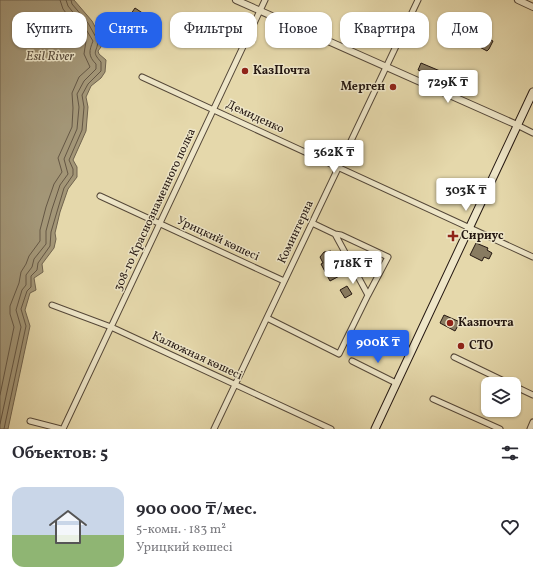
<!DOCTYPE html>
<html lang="ru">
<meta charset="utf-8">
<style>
:root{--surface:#fff;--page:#f2f2f3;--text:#2b2b33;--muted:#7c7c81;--accent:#2563eb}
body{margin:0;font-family:Vollkorn,serif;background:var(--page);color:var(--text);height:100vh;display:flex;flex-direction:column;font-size:15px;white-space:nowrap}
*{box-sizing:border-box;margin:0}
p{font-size:13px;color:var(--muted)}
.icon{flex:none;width:22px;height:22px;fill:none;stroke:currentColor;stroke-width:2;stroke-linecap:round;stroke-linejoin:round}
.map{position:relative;height:429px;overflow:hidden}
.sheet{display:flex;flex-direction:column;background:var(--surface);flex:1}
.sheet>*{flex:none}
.banner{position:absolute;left:12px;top:12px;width:509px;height:36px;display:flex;gap:8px}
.buttons{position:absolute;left:481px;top:377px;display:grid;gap:8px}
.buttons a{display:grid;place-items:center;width:40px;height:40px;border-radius:8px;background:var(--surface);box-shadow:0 1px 3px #0004;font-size:20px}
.price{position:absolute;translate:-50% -34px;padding:0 9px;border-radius:4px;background:#fff;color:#222;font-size:13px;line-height:26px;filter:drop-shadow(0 1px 2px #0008)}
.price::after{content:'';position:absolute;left:50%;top:24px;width:12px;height:9px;margin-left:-6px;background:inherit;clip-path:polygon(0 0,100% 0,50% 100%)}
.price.current{background:var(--accent);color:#fff}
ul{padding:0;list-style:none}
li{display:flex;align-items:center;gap:12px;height:100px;padding:0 12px}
li span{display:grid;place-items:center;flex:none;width:112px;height:80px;border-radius:12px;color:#555}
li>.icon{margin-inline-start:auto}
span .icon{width:48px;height:48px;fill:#fffc;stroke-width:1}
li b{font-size:17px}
h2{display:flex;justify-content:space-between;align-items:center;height:48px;padding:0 12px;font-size:17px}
.tag{padding:0 14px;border-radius:12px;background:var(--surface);box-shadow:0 1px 3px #0004;font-size:14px;line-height:36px}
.tag.current{background:var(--accent);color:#fff}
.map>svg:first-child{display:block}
</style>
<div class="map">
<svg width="533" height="429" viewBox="0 0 533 429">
<rect width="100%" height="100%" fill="#e5d8ab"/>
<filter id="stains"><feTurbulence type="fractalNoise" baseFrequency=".005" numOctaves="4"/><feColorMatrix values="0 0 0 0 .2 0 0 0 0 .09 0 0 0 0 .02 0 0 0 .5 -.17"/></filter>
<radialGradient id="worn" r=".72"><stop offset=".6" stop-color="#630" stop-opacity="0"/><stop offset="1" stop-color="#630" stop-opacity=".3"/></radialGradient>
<path fill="#a39677" stroke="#70634e" d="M0,0H74L92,21L102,40L101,47L98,51L99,54L106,60L105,72L101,78L91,86L86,97L88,107L86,131L73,160L77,167V177L68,189L60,212L55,233L56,239L54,248L42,264L43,272L34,278L36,290L30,293L25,310L30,326L8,429H0Z"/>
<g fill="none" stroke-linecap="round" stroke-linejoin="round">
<path stroke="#645644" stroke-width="1" d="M0,395L14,327L10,314V306L19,283L21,272L26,264L29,256L40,241V230L46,207L54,184L62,172L58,158L72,127L73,108L72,93L79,77L90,67L84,54L86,41L79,30L63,9L60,0
M0,424L21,327L16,310L22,290L26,285V275L32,267L34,259L46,244V231L52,209L60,185L68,174L64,159L77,129L79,107L77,94L84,81L96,69V64C88,56 89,51 93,41L84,26L68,6L66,0
M4,429L26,326L21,309L27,291L31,287V276L37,270L38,263L50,246L51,232L64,188L73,175V169L69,160L82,130L84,107L82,95L88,84L101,71V62C91,51 97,53 98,41L88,23L72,4L71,0"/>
</g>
<path fill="#887b61" stroke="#241711" d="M135,8L144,14L134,28L126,21Z
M452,22L493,41L489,49L487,51L448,30Z
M421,63L452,76L449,83L418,70Z
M476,243L488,248L487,250L492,253L489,259L484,257L482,261L470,255Z
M331,251L334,257L336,256L345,273L330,281L321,264L323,263L320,257L324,252Z
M347,286L352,294L345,298L340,290Z
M444,315L460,322L455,331L440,323Z"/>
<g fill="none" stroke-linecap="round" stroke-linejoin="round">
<defs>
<path id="minor" d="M142,77L533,257
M517,125L533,133
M100,196L284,281
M335,234L341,235L388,257L368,295
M52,305L111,327L331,429
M267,318L339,354L368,295L335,234L312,223
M454,357L510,384
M352,361L396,383
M514,386L533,395
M433,399L500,429
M30,421L61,429
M63,429L265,0
M214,429L418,0
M530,429L533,422"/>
<path id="tertiary" d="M236,0L517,125
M518,0L533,7"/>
<path id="secondary" d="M375,429L533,92"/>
</defs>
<use href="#minor" stroke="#544738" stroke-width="7"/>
<use href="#tertiary" stroke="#544738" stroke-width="8"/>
<use href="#secondary" stroke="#241711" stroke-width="9"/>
<use href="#minor" stroke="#eee6c8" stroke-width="5"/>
<use href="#tertiary" stroke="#eee6c8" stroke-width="6"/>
<use href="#secondary" stroke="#eee6c8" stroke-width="7"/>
</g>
<g fill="#8f2418" stroke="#eee6c8" stroke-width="1.5">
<circle cx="245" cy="71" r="4"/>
<circle cx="393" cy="87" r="4"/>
<path d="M451 230h4v4h4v4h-4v4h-4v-4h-4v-4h4z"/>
<circle cx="450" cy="323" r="4"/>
<circle cx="461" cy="346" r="4"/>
</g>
<g text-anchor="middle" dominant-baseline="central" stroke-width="3" stroke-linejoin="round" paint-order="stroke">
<g font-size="12" font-weight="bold" fill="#241711" stroke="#eee6c8" text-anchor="start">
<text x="253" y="71">КазПочта</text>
<text x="385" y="87" text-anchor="end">Мерген</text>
<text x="461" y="236">Сириус</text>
<text x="458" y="323">Казпочта</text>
<text x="469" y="346">СТО</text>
</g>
<g font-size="12" fill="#241711" stroke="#eee6c8">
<text transform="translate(255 117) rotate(25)">Демиденко</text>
<text transform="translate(155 210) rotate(-65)">308-го Краснознаменного полка</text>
<text transform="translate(296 232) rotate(-65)">Коминтерна</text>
<text transform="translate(218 239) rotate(25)">Урицкий көшесі</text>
<text transform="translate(197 356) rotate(25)">Калюжная көшесі</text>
</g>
<g font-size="13" font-style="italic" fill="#574a3a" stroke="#eee6c8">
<text x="50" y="57">Esil River</text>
</g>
</g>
<rect width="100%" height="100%" filter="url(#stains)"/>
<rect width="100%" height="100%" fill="url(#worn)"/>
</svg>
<div class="buttons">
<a><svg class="icon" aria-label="layers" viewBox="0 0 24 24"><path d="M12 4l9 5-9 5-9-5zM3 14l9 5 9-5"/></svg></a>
</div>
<b class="price" style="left:448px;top:104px">729K ₸</b>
<b class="price" style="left:334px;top:174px">362K ₸</b>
<b class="price" style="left:466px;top:212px">303K ₸</b>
<b class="price" style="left:353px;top:285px">718K ₸</b>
<b class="price current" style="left:378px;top:364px">900K ₸</b>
<div class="banner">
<a class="tag">Купить</a>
<a class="tag current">Снять</a>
<a class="tag">Фильтры</a>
<a class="tag">Новое</a>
<a class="tag">Квартира</a>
<a class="tag">Дом</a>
</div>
</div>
<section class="sheet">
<h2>Объектов: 5<svg class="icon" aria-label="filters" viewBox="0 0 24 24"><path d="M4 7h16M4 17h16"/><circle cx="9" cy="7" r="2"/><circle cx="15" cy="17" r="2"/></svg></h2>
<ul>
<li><span style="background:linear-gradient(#c9d6e8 60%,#8fb573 0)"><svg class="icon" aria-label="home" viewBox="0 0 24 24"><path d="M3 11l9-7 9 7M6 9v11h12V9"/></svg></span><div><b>900 000 ₸/мес.</b><p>5-комн. · 183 m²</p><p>Урицкий көшесі</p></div><svg class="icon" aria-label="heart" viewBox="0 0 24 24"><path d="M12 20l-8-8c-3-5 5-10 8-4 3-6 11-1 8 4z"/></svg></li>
</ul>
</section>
